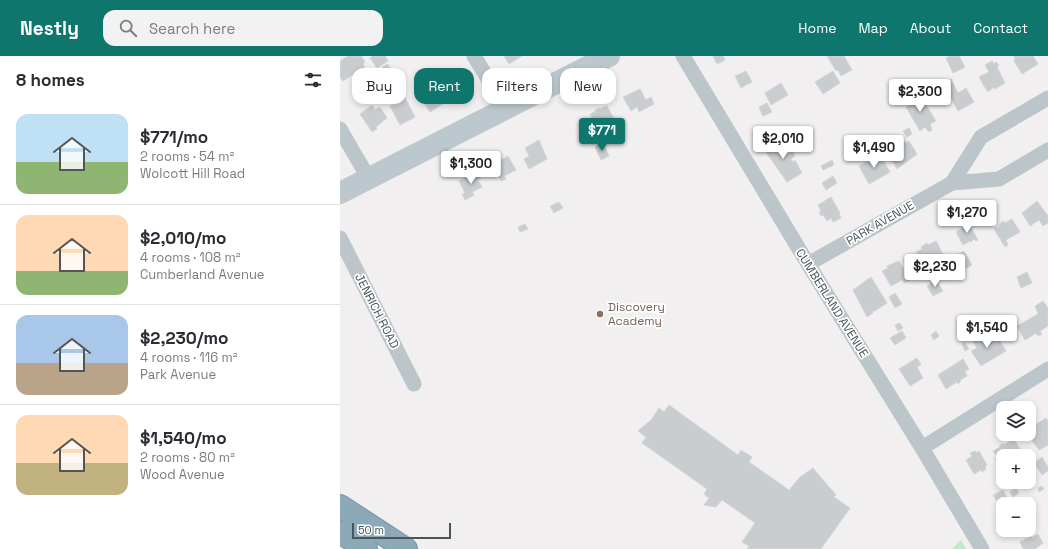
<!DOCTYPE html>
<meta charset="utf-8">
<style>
:root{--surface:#fff;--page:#f2f2f3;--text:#2b2b33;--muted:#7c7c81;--line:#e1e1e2;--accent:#0f766e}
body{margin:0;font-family:"Space Grotesk",sans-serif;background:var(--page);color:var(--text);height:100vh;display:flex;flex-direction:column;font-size:15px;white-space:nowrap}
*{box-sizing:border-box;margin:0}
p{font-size:13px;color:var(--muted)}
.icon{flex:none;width:22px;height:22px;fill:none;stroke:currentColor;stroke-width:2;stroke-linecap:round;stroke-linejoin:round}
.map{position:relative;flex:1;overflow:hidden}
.drawer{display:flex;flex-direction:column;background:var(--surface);width:340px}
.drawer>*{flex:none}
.hud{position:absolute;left:12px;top:12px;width:380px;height:36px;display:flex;gap:8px}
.controls{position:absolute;left:656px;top:345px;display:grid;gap:8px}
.controls a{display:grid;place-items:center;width:40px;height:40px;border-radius:8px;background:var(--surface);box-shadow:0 2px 6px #0003;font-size:20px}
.scale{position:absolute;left:12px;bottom:10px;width:99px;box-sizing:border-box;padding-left:4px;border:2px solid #49555a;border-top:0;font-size:11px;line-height:14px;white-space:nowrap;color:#49555a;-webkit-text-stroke:3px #fff;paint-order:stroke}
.price{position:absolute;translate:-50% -34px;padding:0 9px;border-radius:4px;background:#fff;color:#222;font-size:13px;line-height:26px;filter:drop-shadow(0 1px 2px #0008)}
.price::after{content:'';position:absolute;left:50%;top:24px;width:12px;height:9px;margin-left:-6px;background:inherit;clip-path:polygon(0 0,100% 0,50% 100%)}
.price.current{background:var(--accent);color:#fff}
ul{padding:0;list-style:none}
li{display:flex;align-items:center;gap:12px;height:100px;padding:0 16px}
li+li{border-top:1px solid var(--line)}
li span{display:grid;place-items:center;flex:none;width:112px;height:80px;border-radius:12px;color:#555}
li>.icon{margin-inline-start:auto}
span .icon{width:48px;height:48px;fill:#fffc;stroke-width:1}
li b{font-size:17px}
h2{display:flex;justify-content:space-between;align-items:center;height:48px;padding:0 16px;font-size:17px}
.chip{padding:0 14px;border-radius:12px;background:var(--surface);box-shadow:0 2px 6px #0003;font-size:14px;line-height:36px}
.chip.current{background:var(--accent);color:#fff}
header{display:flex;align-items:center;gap:24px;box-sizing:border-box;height:56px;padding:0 20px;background:var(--accent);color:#fff}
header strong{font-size:19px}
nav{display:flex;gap:22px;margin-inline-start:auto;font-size:14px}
.search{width:280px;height:36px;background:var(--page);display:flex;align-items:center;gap:10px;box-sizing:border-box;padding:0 14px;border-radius:12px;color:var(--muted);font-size:15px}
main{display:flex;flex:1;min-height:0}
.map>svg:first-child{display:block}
</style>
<header>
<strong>Nestly</strong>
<div class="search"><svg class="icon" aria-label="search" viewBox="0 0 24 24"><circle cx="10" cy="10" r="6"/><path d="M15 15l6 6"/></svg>Search here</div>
<nav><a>Home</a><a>Map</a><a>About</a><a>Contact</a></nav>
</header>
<main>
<section class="drawer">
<h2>8 homes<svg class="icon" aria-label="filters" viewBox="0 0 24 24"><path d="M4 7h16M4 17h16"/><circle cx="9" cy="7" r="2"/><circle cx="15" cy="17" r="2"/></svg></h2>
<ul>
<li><span style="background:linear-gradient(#bfe0f5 60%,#8fb573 0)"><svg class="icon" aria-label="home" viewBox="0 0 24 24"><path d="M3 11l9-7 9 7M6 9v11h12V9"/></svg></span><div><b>$771/mo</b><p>2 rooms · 54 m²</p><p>Wolcott Hill Road</p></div></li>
<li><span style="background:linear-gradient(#ffd9b3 70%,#8fb573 0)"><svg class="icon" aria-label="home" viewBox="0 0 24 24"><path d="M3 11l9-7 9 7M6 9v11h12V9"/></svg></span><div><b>$2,010/mo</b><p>4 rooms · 108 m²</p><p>Cumberland Avenue</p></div></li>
<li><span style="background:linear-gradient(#a9c7e8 60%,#b9a48a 0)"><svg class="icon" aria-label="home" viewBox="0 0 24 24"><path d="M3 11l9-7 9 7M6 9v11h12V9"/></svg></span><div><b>$2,230/mo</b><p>4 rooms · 116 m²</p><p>Park Avenue</p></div></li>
<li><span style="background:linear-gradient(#ffd9b3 60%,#c2b280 0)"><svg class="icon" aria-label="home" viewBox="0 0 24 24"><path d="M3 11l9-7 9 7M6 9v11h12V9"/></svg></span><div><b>$1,540/mo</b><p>2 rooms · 80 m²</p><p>Wood Avenue</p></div></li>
</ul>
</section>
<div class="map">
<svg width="708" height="493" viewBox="0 0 708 493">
<rect width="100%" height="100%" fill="#f1efef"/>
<path fill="#c2eaca" d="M621,484L626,493H612Z"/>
<path fill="#c9cdd0" stroke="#d3d6d9" d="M8,0H21L25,6L23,8L25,11L3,25L0,21V5Z
M33,0H45L48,5L37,12L30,2Z
M164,0H182L169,8Z
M373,0H384L383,1L385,4L377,8Z
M487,0H504L512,14L501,20L498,14L496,15Z
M610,0H619L625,11L613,17L606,2Z
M674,0H693L698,8L682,18L674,5L675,4Z
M652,5L654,8L656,6L659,10L657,11L665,27L655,33L654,31L649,35H647L639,21L649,16L645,9Z
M48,8L50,12L45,15L42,11Z
M112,13L114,16L120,13L132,34L117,42L105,21L107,20L105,17Z
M406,15L412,26L401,32L395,20Z
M493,15L500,27L483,38L475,26Z
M611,23L618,37L626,32L634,46L618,55L603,27Z
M89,25L90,27H92L104,47L90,56L77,36L84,31L83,29Z
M441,27L448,39L431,49L425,37Z
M300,33L306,44L311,41L314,48L299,56L297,51L291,55L283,41Z
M579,37H581L583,41L582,42L596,65L590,68L592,74L589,76L585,71L580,75L566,51L570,49L567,44Z
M63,38L75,61L60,69L50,50L55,47L53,45Z
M427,47L432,56L423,60L419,51Z
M32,49L35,54L40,51L47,62L36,71L37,73L32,76L20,58Z
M267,50L274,63L266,67L270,73L261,78L258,72L254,74L248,63L252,61L250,58L256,55L255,54L259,52L260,53Z
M569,72L572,78L567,81L563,75Z
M438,82L448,98L452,95L455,100L451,103L453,106L455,104L462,117L447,126L423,92Z
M199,84L207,103L189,113L184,103L189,100L185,92Z
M563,85L565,87L569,85L577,98L557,113L548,97L560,90L559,87Z
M263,87L269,100L261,104L255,91Z
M539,98L550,116L529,128L519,110Z
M168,100L176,114L164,120L166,123L161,125L153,109Z
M492,104L494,109L483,114L481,110Z
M138,116L141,122L138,124L142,131L132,136L134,139L125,144L122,138L125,137L119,125Z
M493,120L497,127L486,134L482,127Z
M491,141L500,157L499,158L501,162L493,166L491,162L487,165L483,159L481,160L479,156L481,155L478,149Z
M697,145L708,160V167L703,170L699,164L690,170L682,157Z
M219,146L223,152L214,157L210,150Z
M672,163L680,176L666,184L668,189L665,191L654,173L660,170L659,168L664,165L665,167Z
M626,167L627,169L629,168L638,184L636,185L634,183L631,186L630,185L623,189L616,176L624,171L623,169Z
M185,168L188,173L180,176L178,171Z
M596,185L603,198L591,205L595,211L588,215L586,212H585L576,196L582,193L581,191L587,187L588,189Z
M624,195L632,209L623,214L615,200Z
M559,205L570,224L564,227L562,224L551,230L542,215L548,212L547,210Z
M687,216L692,227L681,232L677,221Z
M531,221L547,247L533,256L532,255L533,257L527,261L513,234Z
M596,224L603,235L593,240L587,230Z
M555,237L562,248L555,252L549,241Z
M703,245L708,252V270L700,275L702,278L698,280L696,277L685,284L677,270L698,258L695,250Z
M560,267L563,272L558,275L555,269Z
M562,275L566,282L555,289L550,282Z
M596,275L599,280L594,284L591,279Z
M645,276L647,279L645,280L648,285L657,280L666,295L641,310L631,295L637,292L632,284Z
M625,287L629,293L625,295L622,288Z
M577,302L581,309L577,311L583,322L570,330L559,313Z
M623,303L629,313L625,315L627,320L620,324L621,325L618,328L617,326L606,333L598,319Z
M329,349L398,399L401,394L412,401L409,406L449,434L460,421L473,412L496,439L494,441L510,452L481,493H407L409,490L402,486L415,467L382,444L376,451L364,449L369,442L364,438L367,433L302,387L306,381L298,375L311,364L319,352L324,356Z
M706,362L708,365V389L699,394L687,378H689V373Z
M674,383L682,396L676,400H663V408L662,409L659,405L657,406L655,403L657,401L653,395L660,391L659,390L663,387L664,389Z
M635,395L636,397L639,395L647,409L645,411L646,413L642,416L641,414L634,418L626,404L632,400L630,397Z
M702,401L708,411V415L702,419L694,407Z
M702,430L704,433L699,436L698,432Z
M676,432L679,437L673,441L670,436Z
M663,434L667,442L658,447L653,439Z
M689,453L696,466L692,470L694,472L680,480L676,474H689Z
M698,478L703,487L695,493H683L680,486L692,480V482Z"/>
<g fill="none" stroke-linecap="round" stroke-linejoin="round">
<defs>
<path id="highway" d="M0,450L66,493
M0,476L26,493"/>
</defs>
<use href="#highway" stroke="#7794a4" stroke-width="24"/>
<path stroke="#bcc5ca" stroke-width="15" d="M134,0L166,52
M343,0L468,208L582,392L642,493
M0,73L29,123
M612,127L641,81L708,42
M0,182L74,328
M468,208L612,127L659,123L708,94
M582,392L708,313"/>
<path stroke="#bcc8ce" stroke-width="22" d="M0,137L269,0"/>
<use href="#highway" stroke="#8ca9b8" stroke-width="22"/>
</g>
<circle fill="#8d6e63" stroke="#fff" stroke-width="1.5" cx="260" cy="258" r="4"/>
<g text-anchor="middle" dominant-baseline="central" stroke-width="3.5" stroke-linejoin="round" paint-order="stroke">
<g font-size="12" fill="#49555a" stroke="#fff">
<text transform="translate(540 167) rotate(-30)">PARK AVENUE</text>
<text transform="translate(492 247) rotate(58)">CUMBERLAND AVENUE</text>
<text transform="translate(37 255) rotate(63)">JENRICH ROAD</text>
</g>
<g font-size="12" fill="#785e54" stroke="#fff" text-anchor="start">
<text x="268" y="251">Discovery<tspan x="268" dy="14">Academy</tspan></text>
</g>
</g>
</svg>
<div class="controls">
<a><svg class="icon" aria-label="layers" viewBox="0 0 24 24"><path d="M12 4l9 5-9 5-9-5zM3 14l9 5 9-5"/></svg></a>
<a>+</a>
<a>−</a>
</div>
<div class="scale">50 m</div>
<b class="price" style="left:580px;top:57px">$2,300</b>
<b class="price current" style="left:262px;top:96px">$771</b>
<b class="price" style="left:443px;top:104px">$2,010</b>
<b class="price" style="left:534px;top:113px">$1,490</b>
<b class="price" style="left:131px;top:129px">$1,300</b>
<b class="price" style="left:627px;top:178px">$1,270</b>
<b class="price" style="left:595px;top:232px">$2,230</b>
<b class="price" style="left:647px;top:293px">$1,540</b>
<div class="hud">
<a class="chip">Buy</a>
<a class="chip current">Rent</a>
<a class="chip">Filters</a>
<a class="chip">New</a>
</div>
</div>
</main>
